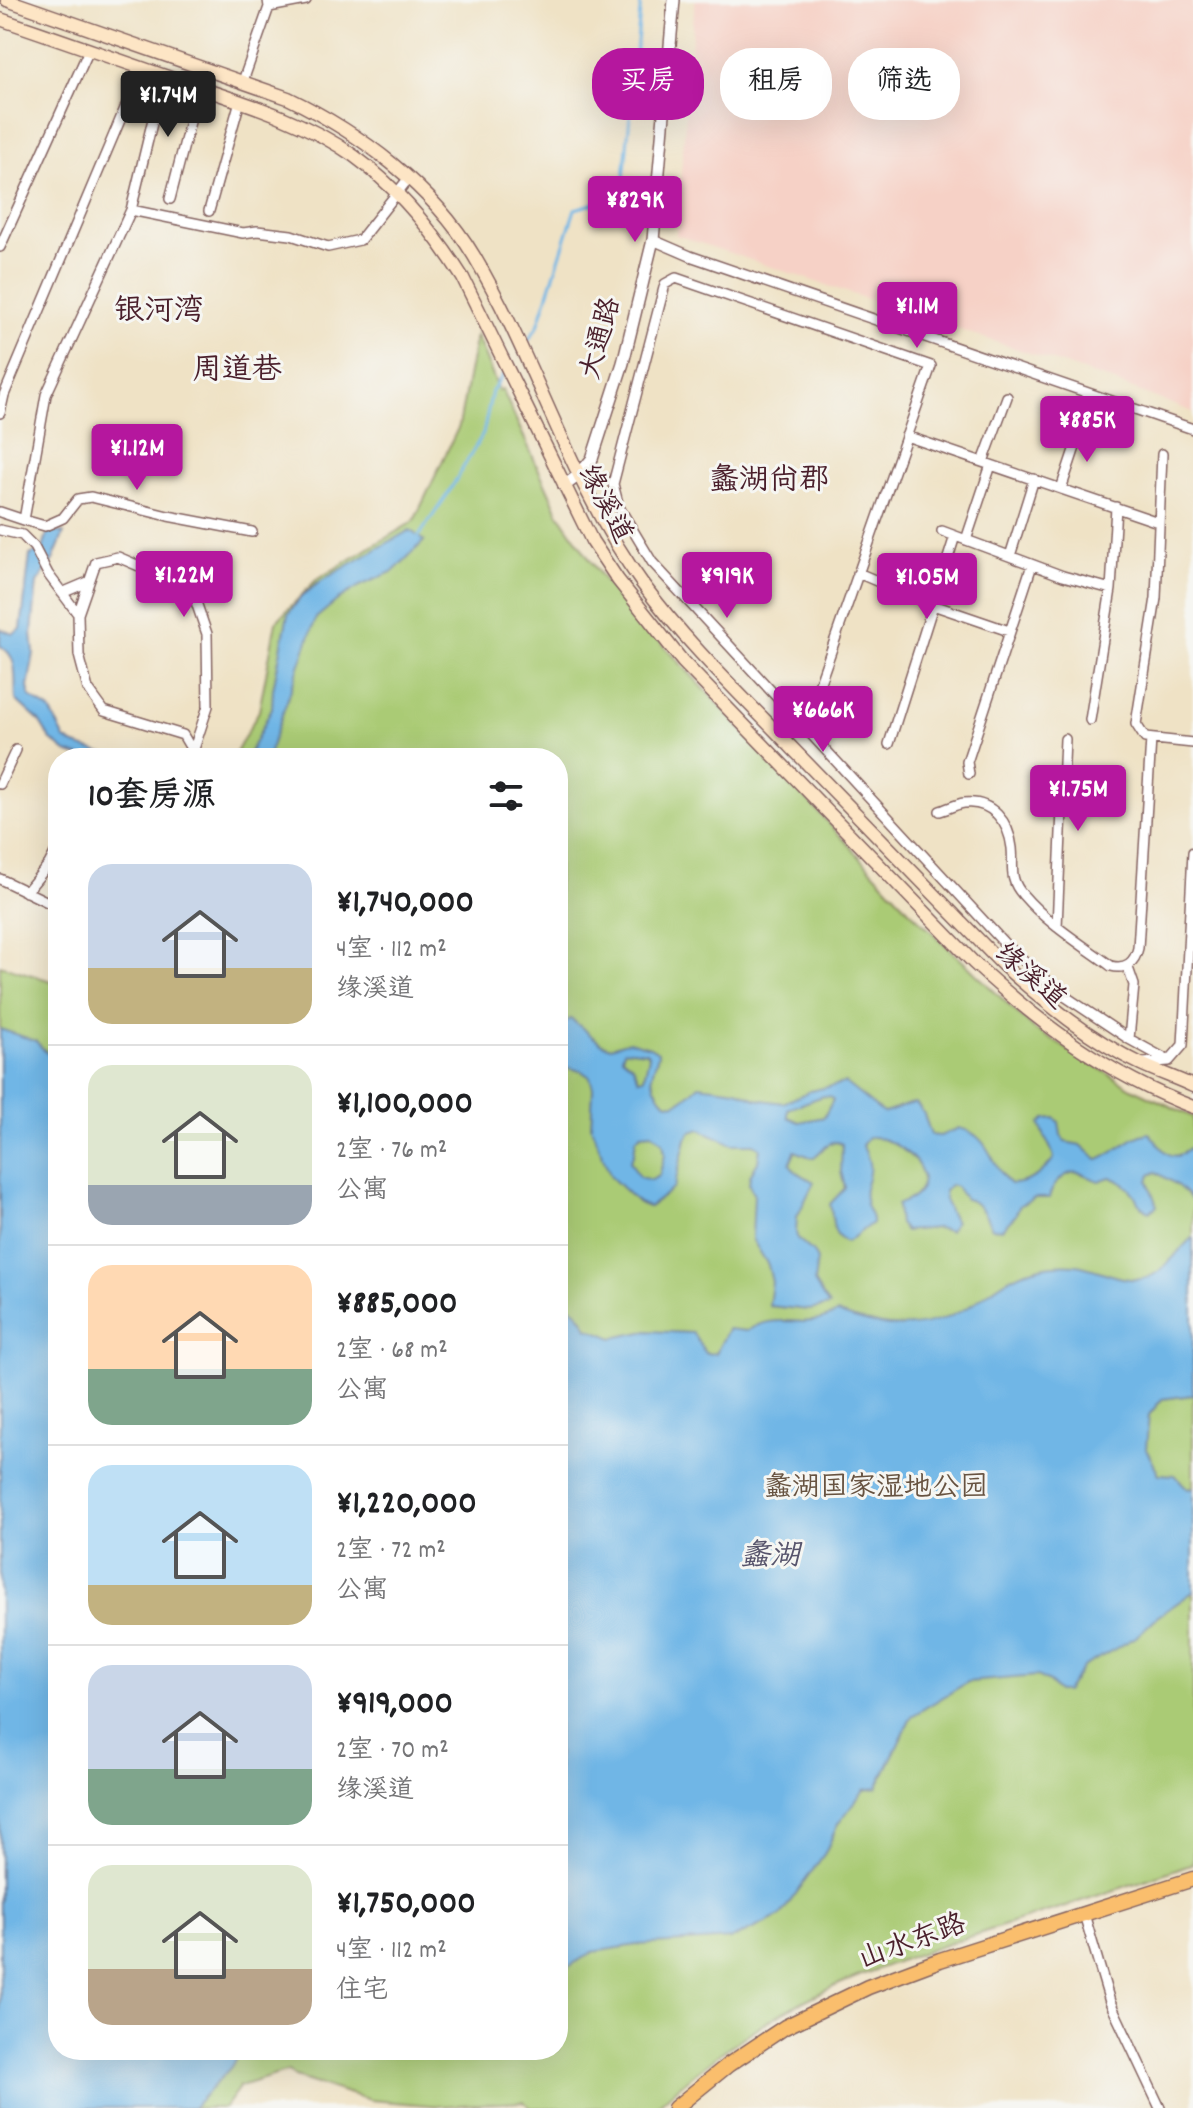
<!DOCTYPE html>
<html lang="zh">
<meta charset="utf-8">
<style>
:root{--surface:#fff;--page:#f2f2f2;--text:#202124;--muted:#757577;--line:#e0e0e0;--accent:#b5179e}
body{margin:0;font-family:Dekko,"LXGW WenKai TC",sans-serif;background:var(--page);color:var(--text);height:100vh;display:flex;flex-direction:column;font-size:30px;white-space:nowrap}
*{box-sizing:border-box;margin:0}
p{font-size:26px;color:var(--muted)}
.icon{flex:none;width:44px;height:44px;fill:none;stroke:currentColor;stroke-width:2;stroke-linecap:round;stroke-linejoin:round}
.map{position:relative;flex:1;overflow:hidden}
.sheet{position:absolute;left:48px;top:748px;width:520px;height:1312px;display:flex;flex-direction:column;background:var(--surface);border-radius:32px;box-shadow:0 8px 32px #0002}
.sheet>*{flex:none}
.hud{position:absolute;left:592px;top:48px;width:480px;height:72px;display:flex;gap:16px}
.price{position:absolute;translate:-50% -68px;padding:0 18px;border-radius:8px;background:var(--accent);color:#fff;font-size:26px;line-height:52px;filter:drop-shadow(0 2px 4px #0008)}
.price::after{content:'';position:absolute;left:50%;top:48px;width:24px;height:18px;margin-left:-12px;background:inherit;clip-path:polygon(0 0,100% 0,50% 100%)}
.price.current{background:#222;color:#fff}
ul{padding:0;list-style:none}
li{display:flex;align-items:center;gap:24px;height:200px;padding:0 40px}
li+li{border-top:2px solid var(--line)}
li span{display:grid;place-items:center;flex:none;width:224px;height:160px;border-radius:24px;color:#555}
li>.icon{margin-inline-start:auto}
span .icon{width:96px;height:96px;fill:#fffc;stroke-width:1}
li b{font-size:34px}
h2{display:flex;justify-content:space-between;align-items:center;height:96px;padding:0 40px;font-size:34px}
.tag{padding:0 28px;border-radius:32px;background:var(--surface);box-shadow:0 8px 32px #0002;font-size:28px;line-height:72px}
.tag.current{background:var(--accent);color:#fff}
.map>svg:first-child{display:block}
</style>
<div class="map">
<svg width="1193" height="2108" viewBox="0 0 1193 2108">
<rect width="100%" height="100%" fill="#f6f6f2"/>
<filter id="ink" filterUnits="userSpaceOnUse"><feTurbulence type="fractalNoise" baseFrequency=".0125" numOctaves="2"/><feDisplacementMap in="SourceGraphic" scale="16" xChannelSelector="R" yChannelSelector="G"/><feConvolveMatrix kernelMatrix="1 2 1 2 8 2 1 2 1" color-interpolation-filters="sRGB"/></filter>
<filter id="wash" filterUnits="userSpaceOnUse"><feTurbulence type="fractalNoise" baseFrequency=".006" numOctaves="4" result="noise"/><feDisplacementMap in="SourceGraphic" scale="32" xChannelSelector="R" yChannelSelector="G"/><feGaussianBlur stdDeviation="1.8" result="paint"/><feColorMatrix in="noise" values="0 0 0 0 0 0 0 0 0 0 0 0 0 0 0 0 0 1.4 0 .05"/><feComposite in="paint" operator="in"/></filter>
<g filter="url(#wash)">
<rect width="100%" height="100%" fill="#efe2c5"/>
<path fill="#f6d1c6" d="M695,0H1193V412L1104,378L676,235Z"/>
<path fill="#aacb74" stroke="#7a7550" stroke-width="2" d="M476,335L499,391L502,389L559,514L605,582L909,910L1034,1029L1132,1088L1193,1117V1863C1077,1906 956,1936 842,1983C775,2011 708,2058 655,2108H531L524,2102L440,2106L370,2100L295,2077L288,2071L240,2086L224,2108H0V965L58,983V2050H558V758H233L259,711L276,622L316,580L414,521L459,426Z"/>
<path fill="#6fb6e6" stroke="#5c6a88" stroke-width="2" fill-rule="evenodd" d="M410,530L424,541L394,571L360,586L340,598L316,618L267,758H247L272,708L273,689L288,614L302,596L321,581Z
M48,531L64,533L53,560L37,583L32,632L34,653L28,687L30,697L50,710L65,739L75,745L118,758H84L66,752L50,739L39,721L16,700C14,681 20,656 0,646V629L13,634L21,629L30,555L43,549Z
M558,1003L565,1015L560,1019L563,1023L571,1019L602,1044L611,1047L629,1041L650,1047L658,1052C658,1061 652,1068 652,1077C653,1083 656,1089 659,1094C671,1115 687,1096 699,1085L737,1090L756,1099L783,1103L810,1091L845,1083L883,1113C896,1111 903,1104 916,1103L924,1114L931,1135L940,1136L959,1128C991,1135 990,1165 1010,1184C1028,1184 1044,1173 1054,1158C1051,1145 1043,1136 1040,1124L1045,1119L1055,1118L1059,1122L1061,1135L1065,1142L1081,1145L1098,1160C1117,1153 1129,1136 1149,1133C1158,1141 1166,1162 1181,1154C1186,1152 1189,1148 1193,1146V1202C1183,1187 1170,1181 1156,1172L1150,1175L1148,1181L1157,1206L1149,1212L1138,1203C1135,1191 1122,1181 1110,1177L1099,1181C1091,1179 1086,1174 1079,1173C1066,1169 1051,1187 1049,1198H1035L1020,1205L1015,1216L1002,1229L992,1228C984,1214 982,1203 965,1199L956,1187L950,1185L944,1191L945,1202L955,1223L949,1231L936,1228L905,1231L899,1224L897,1205C907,1200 916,1199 921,1187C932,1164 889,1135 869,1137L862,1145C880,1176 859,1180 866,1204C868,1213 873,1214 872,1223L847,1242C830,1237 834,1219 830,1204L845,1188L841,1172L842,1144C829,1137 823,1151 813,1158L795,1151L790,1164L795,1171L814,1182L797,1217L796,1233L798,1239L813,1252L817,1260L814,1282L829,1306L809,1310L769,1306L772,1282L768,1265L752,1239L754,1195L749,1184L750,1176L758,1162L760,1148L754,1144H732L700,1129L691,1132L686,1139L674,1188L649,1207L638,1203L611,1177L591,1127L593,1088L590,1077L581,1071L558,1065ZM631,1050L646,1052L649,1056L644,1078L639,1079L633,1066L622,1057L624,1051ZM823,1096L830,1097L833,1100L824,1117L799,1122L788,1117V1109ZM652,1133L663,1142L665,1154L659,1176L651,1180L639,1177L630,1161L634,1153L636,1139L641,1134Z
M0,1029L36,1041L58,1065V2050H240L231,2067L193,2108H0Z
M1193,1237V1395L1162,1399L1149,1415L1146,1449L1159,1474L1175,1475L1188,1489L1193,1488V1592L1157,1617L1136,1637L1083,1667L1066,1692H1058L1049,1682L1037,1676L968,1682L912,1716L877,1788L864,1790L838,1824L825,1853L780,1916L732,1939L637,1945L593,1952L558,1973V1300C573,1306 581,1314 588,1328L613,1338L647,1331L693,1333L706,1354L716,1353L728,1329L747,1331C779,1309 801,1333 837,1313C882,1331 929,1333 971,1305C991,1291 1010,1274 1034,1269C1047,1265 1063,1264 1076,1265C1100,1268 1130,1288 1153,1275C1170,1265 1179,1249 1193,1237Z"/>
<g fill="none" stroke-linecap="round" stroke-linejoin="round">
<path stroke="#6fb6e6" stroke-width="3" d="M525,345L538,326L575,209L599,202L623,189L641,0
M417,539L447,495L483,434L492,391L504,374"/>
</g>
</g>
<g filter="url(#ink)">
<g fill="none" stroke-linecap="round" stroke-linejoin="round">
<defs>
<path id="minor" d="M269,7L306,0
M243,81L269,7L268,0
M170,199L199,87
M131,210L243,233L257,231L291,235L328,247L360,240L408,179
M209,211L240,101
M653,240L690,256L1193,429
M0,247L89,50
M0,413L4,395L142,68
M906,436L1158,522
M1162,454L1156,598L1136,724L1145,738L1193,743
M983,462L1007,397
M1061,489L1081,429
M0,512L24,520L46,395L131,210L154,115
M24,520L45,526L63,518L78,499L91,497L168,516L252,532
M0,530L22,535L34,547L48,574L78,614L79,655L88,689L104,711L183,735L193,752
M942,531L1063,576L1111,589
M966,540L991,465
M1010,556L1034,479
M858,573L933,605L1009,631
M62,593L88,582
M78,614L96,562L118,557L153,572L196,602L207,634L208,706L191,758
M1090,720L1111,589L1116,507
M804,728L931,366L676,278L665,284L613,484L619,507L652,562L1005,944L1066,997L1129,1039L1169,1061
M889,744L955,536
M969,774L967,762L1032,565
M0,784L16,750
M940,811C947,809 956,804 964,803C992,800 1009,822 1012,848C1014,867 1008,878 1023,895C1047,923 1081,944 1111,966C1126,970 1135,962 1138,948L1151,739
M0,879L58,907
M26,892L49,864L58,847
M1057,927L1065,739
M1127,965L1134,985L1129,1039
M1143,1063L1169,1061L1183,1045L1193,852
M1084,1914L1110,2002L1160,2108"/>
<path id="tertiary" d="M564,486L579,475L592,459L623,363L653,240L674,0"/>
<path id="secondary" d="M7,0L288,98C360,133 432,186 474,256C537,362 570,484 642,583C687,644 741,695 793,749C863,821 933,893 1003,965C1045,1002 1090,1040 1141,1064C1158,1072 1176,1078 1193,1086
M0,19C62,40 124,62 185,83C242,102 304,120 354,156C398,188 434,232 463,278L592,541L618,580L683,662L974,963C1040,1024 1108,1075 1193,1107"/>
<path id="trunk" d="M675,2108L728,2065L785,2027L868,1987L940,1960L1193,1879"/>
</defs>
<use href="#minor" stroke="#846361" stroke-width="12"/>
<use href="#tertiary" stroke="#846361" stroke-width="14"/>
<use href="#secondary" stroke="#846361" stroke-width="15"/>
<use href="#trunk" stroke="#846361" stroke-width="17"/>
<use href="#minor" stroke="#fff" stroke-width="9"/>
<use href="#tertiary" stroke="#fff" stroke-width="11"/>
<use href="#secondary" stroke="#fde5c5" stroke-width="12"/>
<use href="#trunk" stroke="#fabe6d" stroke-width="14"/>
</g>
</g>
<g text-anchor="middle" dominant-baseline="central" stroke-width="6" stroke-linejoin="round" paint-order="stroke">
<g font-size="28" fill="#4a1f2b" stroke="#f6f6f2">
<text transform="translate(603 339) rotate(-75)">大通路</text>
<text transform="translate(603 505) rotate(62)">缘溪道</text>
<text transform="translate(1029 978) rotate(41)">缘溪道</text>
<text transform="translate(913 1944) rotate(-20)">山水东路</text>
</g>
<g font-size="28" fill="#675341" stroke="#f6f6f2">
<text x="876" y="1490">蠡湖国家湿地公园</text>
</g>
<g font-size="30" fill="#4a1f2b" stroke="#f6f6f2">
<text x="159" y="313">银河湾</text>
<text x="237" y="372">周道巷</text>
<text x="769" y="482">蠡湖尚郡</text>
</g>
<g font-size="30" font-style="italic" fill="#57546c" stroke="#f6f6f2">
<text x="770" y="1558">蠡湖</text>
</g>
</g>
</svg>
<b class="price current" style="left:168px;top:139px">¥1.74M</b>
<b class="price" style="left:635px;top:244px">¥829K</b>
<b class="price" style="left:917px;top:350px">¥1.1M</b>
<b class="price" style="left:1087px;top:464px">¥885K</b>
<b class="price" style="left:137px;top:492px">¥1.12M</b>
<b class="price" style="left:184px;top:619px">¥1.22M</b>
<b class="price" style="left:727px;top:620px">¥919K</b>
<b class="price" style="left:927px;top:621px">¥1.05M</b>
<b class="price" style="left:823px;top:754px">¥666K</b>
<b class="price" style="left:1078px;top:833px">¥1.75M</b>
<div class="hud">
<a class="tag current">买房</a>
<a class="tag">租房</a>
<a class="tag">筛选</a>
</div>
<section class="sheet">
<h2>10套房源<svg class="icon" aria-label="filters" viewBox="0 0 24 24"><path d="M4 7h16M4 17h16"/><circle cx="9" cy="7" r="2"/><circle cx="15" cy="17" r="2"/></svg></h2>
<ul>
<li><span style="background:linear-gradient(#c9d6e8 65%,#c2b280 0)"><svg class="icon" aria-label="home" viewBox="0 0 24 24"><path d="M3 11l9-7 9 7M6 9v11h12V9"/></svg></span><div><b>¥1,740,000</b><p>4室 · 112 m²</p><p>缘溪道</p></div></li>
<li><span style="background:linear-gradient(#dfe7d0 75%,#9aa5b1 0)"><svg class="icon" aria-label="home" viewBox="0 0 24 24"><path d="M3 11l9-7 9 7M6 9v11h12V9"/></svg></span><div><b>¥1,100,000</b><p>2室 · 76 m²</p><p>公寓</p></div></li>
<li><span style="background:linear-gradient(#ffd9b3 65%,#7fa58c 0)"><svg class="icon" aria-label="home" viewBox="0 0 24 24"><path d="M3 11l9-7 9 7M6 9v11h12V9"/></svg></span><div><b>¥885,000</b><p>2室 · 68 m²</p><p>公寓</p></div></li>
<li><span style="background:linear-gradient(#bfe0f5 75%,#c2b280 0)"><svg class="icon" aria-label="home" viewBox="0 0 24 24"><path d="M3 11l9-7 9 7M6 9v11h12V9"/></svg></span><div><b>¥1,220,000</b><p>2室 · 72 m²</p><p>公寓</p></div></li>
<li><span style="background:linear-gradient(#c9d6e8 65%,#7fa58c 0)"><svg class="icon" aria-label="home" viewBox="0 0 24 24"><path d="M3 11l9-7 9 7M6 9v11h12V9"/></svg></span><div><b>¥919,000</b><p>2室 · 70 m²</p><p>缘溪道</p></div></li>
<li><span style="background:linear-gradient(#dfe7d0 65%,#b9a48a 0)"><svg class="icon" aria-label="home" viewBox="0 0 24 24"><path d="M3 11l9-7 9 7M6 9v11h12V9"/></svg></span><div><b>¥1,750,000</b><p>4室 · 112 m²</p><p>住宅</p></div></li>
</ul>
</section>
</div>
